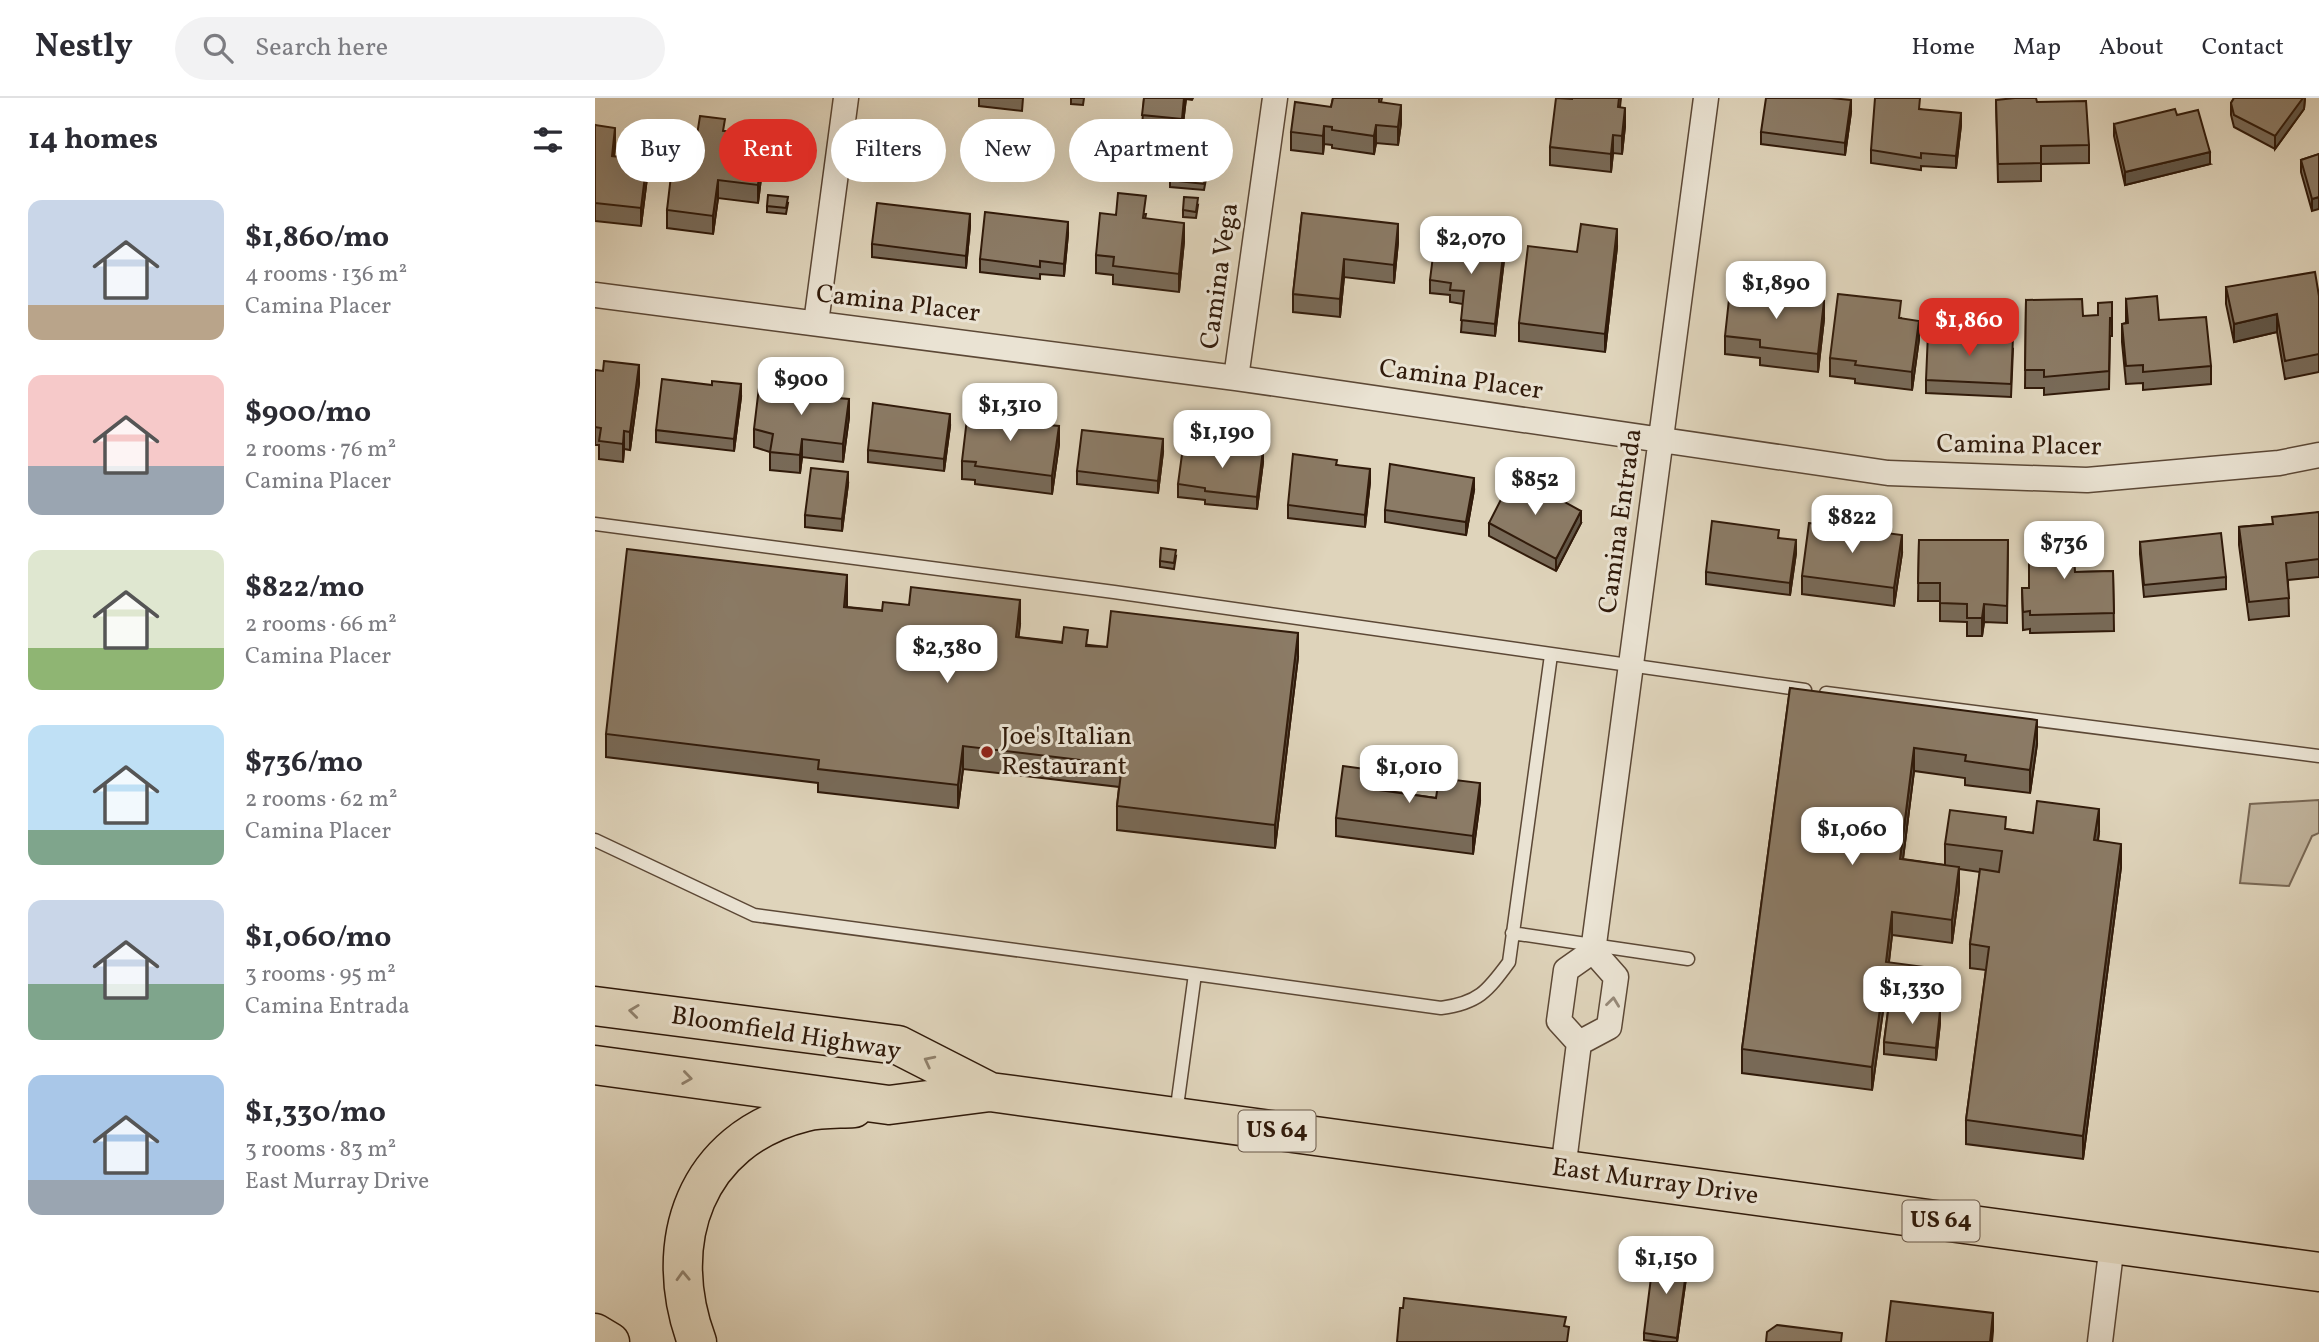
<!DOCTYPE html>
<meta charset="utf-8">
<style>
:root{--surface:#fff;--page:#f2f2f3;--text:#2b2b33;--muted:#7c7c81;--line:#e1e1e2;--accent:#d93025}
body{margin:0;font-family:Vollkorn,serif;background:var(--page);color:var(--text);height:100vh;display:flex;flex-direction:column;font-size:26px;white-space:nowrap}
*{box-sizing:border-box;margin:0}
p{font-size:23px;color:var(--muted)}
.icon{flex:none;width:38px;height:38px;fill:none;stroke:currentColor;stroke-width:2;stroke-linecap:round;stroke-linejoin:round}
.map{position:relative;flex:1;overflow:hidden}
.sheet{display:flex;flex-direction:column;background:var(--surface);width:595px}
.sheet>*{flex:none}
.banner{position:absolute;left:21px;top:21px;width:665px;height:63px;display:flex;gap:14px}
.price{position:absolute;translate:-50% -60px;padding:0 16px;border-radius:14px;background:#fff;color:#222;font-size:23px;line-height:46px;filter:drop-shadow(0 2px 4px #0008)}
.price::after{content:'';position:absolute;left:50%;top:42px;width:21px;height:16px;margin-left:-10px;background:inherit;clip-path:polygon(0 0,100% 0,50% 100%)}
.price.active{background:var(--accent);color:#fff}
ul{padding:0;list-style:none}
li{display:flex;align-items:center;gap:21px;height:175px;padding:0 28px}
li span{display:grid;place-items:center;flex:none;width:196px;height:140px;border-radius:14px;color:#555}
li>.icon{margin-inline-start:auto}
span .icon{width:84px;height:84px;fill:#fffc;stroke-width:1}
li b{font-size:30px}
h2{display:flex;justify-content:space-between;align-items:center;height:84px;padding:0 28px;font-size:30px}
.pill{padding:0 24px;border-radius:32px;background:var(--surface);box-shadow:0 7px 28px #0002;font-size:24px;line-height:63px}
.pill.active{background:var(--accent);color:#fff}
header{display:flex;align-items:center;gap:42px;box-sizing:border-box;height:98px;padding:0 35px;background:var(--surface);border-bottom:2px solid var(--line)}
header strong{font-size:33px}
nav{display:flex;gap:38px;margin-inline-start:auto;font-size:24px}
.search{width:490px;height:63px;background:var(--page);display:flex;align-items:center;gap:18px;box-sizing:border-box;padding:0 24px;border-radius:38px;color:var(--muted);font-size:26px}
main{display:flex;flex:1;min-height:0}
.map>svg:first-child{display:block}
</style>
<header>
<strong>Nestly</strong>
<div class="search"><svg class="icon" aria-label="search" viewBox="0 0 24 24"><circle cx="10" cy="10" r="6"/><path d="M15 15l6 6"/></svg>Search here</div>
<nav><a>Home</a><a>Map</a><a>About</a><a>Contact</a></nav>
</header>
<main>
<section class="sheet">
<h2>14 homes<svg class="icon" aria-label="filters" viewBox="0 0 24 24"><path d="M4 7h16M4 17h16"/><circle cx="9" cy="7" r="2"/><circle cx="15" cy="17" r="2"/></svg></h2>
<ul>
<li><span style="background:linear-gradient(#c9d6e8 75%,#b9a48a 0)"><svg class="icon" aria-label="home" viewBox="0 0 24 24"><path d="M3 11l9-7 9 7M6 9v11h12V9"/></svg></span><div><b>$1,860/mo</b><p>4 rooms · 136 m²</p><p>Camina Placer</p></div></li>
<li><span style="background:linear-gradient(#f6c9c9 65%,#9aa5b1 0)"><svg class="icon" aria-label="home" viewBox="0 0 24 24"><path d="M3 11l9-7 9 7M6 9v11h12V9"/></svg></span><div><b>$900/mo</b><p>2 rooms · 76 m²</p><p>Camina Placer</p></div></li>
<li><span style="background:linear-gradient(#dfe7d0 70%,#8fb573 0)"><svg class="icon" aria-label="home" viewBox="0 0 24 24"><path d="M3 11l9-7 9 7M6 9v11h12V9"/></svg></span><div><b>$822/mo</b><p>2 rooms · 66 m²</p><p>Camina Placer</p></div></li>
<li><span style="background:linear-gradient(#bfe0f5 75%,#7fa58c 0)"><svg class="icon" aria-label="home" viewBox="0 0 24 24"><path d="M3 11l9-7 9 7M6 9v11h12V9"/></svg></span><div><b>$736/mo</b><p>2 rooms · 62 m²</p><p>Camina Placer</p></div></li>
<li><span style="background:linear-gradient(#c9d6e8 60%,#7fa58c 0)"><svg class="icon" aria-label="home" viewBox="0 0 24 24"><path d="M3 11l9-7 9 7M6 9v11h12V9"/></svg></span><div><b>$1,060/mo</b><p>3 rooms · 95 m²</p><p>Camina Entrada</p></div></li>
<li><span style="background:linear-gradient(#a9c7e8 75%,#9aa5b1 0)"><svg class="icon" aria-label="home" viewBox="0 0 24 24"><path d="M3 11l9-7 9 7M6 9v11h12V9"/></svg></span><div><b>$1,330/mo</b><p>3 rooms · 83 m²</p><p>East Murray Drive</p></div></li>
</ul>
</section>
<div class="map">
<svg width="1724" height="1244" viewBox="0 0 1724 1244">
<rect width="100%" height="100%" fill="#dfd4bb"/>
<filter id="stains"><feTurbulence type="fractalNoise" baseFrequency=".00286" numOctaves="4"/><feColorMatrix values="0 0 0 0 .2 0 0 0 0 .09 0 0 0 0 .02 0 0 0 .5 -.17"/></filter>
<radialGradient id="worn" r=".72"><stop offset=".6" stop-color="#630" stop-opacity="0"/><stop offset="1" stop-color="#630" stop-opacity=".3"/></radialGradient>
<path fill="#c1b49d" stroke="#786754" stroke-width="2" d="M1724,702V735L1717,738L1694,788L1645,785L1655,706Z"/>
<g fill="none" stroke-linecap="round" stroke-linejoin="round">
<defs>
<path id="service" d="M0,426L519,494L1210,592
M1231,595L1724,658
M0,742L159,817L600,876L581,1016
M917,835L1093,861
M600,876L846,910C883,905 892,894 914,864L956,557"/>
<path id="minor" d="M0,197L641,280L1293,375L1492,382L1684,365L1724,357
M221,225L251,0
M641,280L680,0
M984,945L1014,929L1021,879L998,853
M968,1072L984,945L964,923L971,872L998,853L999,846L1111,0
M1505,1244L1517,1146"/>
<path id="primary" d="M0,1235L15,1244
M102,1244C65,1145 100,1041 210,1014C225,1010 243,1011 259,1010"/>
<path id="trunk" d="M0,908L303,947L395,994
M0,967L294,1007L395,994L1724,1174"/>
</defs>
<use href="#service" stroke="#5c4836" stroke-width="15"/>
<use href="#minor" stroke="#5c4836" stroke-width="27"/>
<use href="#primary" stroke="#301a0a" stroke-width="41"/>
<use href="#trunk" stroke="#301a0a" stroke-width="41"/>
<use href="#service" stroke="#eae3d3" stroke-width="12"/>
<use href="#minor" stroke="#eae3d3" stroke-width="24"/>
<use href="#primary" stroke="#dfd4bb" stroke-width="38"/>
<use href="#trunk" stroke="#dfd4bb" stroke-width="38"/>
</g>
<path fill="#786a58" stroke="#301a0a" stroke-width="2" d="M384,0H428L427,13L384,8Z
M476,0H489L488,7L476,6Z
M549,0H598L597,2L591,1L587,34L547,29Z
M738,0H787L786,4L806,25L803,47L781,45L779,56L737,50V47L729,46L728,56L696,52V34L736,9Z
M977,0H1026L1025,9L1030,28L1027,56L1018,55L1016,74L955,67V49Z
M1639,0H1710L1709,11L1680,51L1639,29L1636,17V5Z
M1401,2L1442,4L1494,47V65L1446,66V83L1403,84Z
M1325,11L1366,27L1361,70L1326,68V72L1276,65V52Z
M1256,14L1250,57L1166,46V34Z
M1519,26L1615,66L1530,87L1519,38Z
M0,27L20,48L19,58L52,80L46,128L0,123Z
M130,33L169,56L163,105L123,100L118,136L72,130V112L102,37Z
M1724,56L1717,113L1706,74V62Z
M611,81L609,92L575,89V82Z
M193,105L191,116L172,114V108Z
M603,107L601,120L588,119V112Z
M707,115L803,144L799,185L749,179L745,219L698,214V196Z
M551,116L550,121L589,143L584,194L518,186V177L501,175V157L521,117Z
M375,128L371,170L277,159V146Z
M473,136L469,178L445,176V181L385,174V161Z
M1022,149L1010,254L924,243V225L982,154Z
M909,162L900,238L866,234L868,206L855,204V197L835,195V182Z
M1631,189L1724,198V274L1690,281L1682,234L1639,244L1631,206Z
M1531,201L1564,222L1616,268V286L1548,292V285L1531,286L1527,244V226L1531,225Z
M1431,202L1488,218L1517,220V238H1515L1514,291L1449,297V290H1430Z
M1306,220L1324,241L1317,292L1260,285V281L1235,278V260Z
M1229,221L1223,274L1165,267V260L1130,256V238Z
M1418,251L1416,299L1331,295V282Z
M0,272L44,285L35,352L29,351L28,364L4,361V347H0Z
M146,299L139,353L61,344V332Z
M244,300L254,319L248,364L207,359L205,375L175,372V354L159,349V331Z
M433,325L464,346L457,396L380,386V382L367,381V363Z
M355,328L349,373L273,364V352Z
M616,353L668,364L662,411L610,406V402L583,399V386Z
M568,354L563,395L482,386V373Z
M742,367L775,384L770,429L693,420V407Z
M253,386L247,433L210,429V417Z
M879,392L871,437L790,424V412Z
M1724,414V479L1693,482L1694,518L1654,522L1644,447V429L1677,426Z
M894,425H986L961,473L894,438Z
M1184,440L1201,455L1195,497L1111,486V474Z
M1324,442H1413L1412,525L1389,524L1387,538H1372V524L1345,523V503H1323Z
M1545,444L1631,479V491L1549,499L1545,456Z
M1307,455L1299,508L1207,496V478Z
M581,458L579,471L565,469V463Z
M1518,473L1519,533L1435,535V531L1428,532L1427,490H1434L1480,474Z
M252,501V509L425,526L423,539L512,549L703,559L680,750L522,732V708L524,689L368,671L363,710L223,694V685L11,659V636Z
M1195,590L1442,646L1435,695L1370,687V680L1319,673L1308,761L1350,767V746L1411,731L1438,735L1504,734L1503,743L1526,769L1488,1061L1371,1046V1022L1391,872L1375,870V846L1385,774L1364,771V792L1357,845L1297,837L1294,864L1345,894L1343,912L1345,925L1341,962L1289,956V944L1293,913H1288L1277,992L1147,975V951Z
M778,691L841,700L885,703L878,756L741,738V720Z
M1093,1166L1082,1244H1067L1049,1242V1235Z"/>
<path fill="#615647" stroke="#301a0a" stroke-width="2" d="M589,0H591L587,34V21Z
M1705,0H1710L1709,11L1680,51V38Z
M1256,2V14L1250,57V45Z
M806,7V25L803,47V29Z
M1030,10V28L1027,56V38Z
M1366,15V27L1361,70V58Z
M781,27V45L779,56V38Z
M729,28V46L728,56V38Z
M20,30V48L17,76V58Z
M1018,37V55L1016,74V56Z
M169,38V56L163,105V87Z
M1615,54V66L1530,87V74Z
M52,62V80L46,128V110Z
M123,82V100L118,136V118Z
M1724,99V111L1717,113V101Z
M375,116V128L371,170V158Z
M473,124V136L469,178V166Z
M589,125V143L584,194V176Z
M803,126V144L799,185V167Z
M1022,131V149L1010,254V236Z
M909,149V162L900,238V226Z
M749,161V179L745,219V201Z
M1229,203V221L1223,274V256Z
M1682,216V234L1639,244V226Z
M1324,223V241L1317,292V274Z
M44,267V285L35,352V334Z
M146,286V299L139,353V341Z
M254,301V319L248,364V346Z
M355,316V328L349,373V361Z
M464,328V346L457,396V378Z
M29,333V351L28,364V346Z
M207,341V359L205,375V357Z
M568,341V354L563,395V383Z
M668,352V364L662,411V399Z
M775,371V384L770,429V417Z
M253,374V386L247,433V421Z
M879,380V392L871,437V424Z
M986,413V425L961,473V461Z
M1307,437V455L1299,508V490Z
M1201,442V455L1195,497V485Z
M252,477V501L249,532V509Z
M425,502V526L421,562V539Z
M1389,506V524L1387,538V520Z
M703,535V559L680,750V727Z
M1442,622V646L1435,695V672Z
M368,648V671L363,710V687Z
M1319,650V673L1305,784V761Z
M885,685V703L878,756V738Z
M1504,711V734L1499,765V742Z
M1526,746V769L1488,1061V1038Z
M1364,769V792L1357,845V822Z
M1297,814V837L1291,887V864Z
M1345,871V894L1342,920V897Z
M1288,889V913L1277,992V969Z
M1345,913V925L1341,962V950Z
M1093,1160V1166L1082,1244V1240Z
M1398,1215V1233L1397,1244H1395Z"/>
<path fill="#8b7b66" stroke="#301a0a" stroke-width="2" d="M549,0H589L587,21L547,17Z
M738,0H784V4L806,7L803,29L781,27L779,38L737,32V29L729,28L728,38L696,34L700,4L736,9Z
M961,0L977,1V0H1024L1023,9L1030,10L1027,38L1018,37L1016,56L955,49Z
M1171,0H1236L1256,2L1250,45L1166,34Z
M1280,0H1325L1324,11L1366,15L1361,58L1326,55V60L1276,52Z
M1420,0H1441L1442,4L1491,3L1494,47L1446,48V65L1403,66L1401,2Z
M1639,0H1708L1680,38L1639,17L1636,5Z
M1580,11L1582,17L1603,12L1615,54L1530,74L1519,26Z
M105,18L130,21L128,33L169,38L163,87L123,82L118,118L72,112L81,35L102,37Z
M0,27L20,30L17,58L52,62L46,110L0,105Z
M1724,56V99L1717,101L1706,62Z
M576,71L611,74L609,86L575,82Z
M523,95L551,98L548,120L589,125L584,176L518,168L519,159L501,157L505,115L521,117Z
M173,97L193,99L191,110L172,108Z
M589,99L603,100L601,114L588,112Z
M282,105L375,116L371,158L277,146Z
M390,114L473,124L469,166L445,163V169L385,161Z
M707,115L803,126L799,167L749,161L745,201L698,196Z
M986,126L1022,131L1010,236L924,225L933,148L982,154Z
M840,142L909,149L900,226L866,222L869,193L855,192L856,185L835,182Z
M1720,174L1724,198V256L1690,263L1682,216L1639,226L1631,189Z
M1135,192L1229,203L1223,256L1165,249V242L1130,238Z
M1243,196L1306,203L1304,220L1324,223L1317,274L1260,267L1261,263L1235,260Z
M1562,198L1564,222L1611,219L1616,268L1548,274V267L1531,268L1527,226L1533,225L1531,201Z
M1487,201L1488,218L1503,217V205L1517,204V220H1515L1514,273L1449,279V272H1430L1431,202Z
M1333,235L1418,239L1416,286L1331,282Z
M9,263L44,267L35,334L29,333L28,346L4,343L6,330L0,329V272L8,273Z
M67,281L117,287V283L146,286L139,341L61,332Z
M164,289L210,295L211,289L244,292L243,300L254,301L248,346L207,341L205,357L175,354L178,336L159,331Z
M278,305L355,316L349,361L273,352Z
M373,312L433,319L432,325L464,328L457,378L380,368L381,364L367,363Z
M487,332L568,341L563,383L482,373Z
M617,346L668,352L662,399L610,393V390L583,386L588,349L616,353Z
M698,356L742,362L741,367L775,371L770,417L693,407Z
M795,366L879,380L871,424L790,412Z
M216,370L253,374L247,421L210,417Z
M919,376L986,413L961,461L894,425Z
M1724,414V461L1691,465L1694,500L1654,504L1644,429L1678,426L1677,419Z
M1117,423L1184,432L1183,440L1201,442L1195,485L1111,474Z
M1214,425L1307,437L1299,490L1207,478Z
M1626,435L1631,479L1549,487L1545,444Z
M1478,436L1480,474L1518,473L1519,515L1435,517V513L1428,514L1427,490H1434V437Z
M1324,442H1413L1412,508L1389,506L1387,520H1372V506L1345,505V485H1323Z
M566,450L581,452L579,465L565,463Z
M32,451L252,477L249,509L287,513L288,504L314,507L316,489L425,502L421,539L467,545L469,529L493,532L491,548L512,549L516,513L703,535L680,727L522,708L527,667L368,648L363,687L223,671L224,662L11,636Z
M1195,590L1442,622L1435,672L1370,663L1371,657L1319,650L1305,761L1364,769L1357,822L1297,814L1291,864L1345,871L1342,897L1288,889L1277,969L1147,951Z
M748,668L778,672L776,691L841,700L844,680L885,685L878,738L741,720Z
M1442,703L1504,711L1499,742L1526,746L1488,1038L1371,1022L1394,849L1375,846L1385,771L1404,774L1407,753L1350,746L1355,712L1411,719L1410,731L1438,735Z
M1294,906L1345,913L1341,950L1289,944Z
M1059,1156L1093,1160L1082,1240L1049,1235Z
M809,1200L971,1219L969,1228L974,1229L972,1244H802L805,1210H808Z
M1296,1203L1398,1215L1395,1244H1291Z
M1182,1227L1247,1235L1246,1244H1171L1172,1234Z"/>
<defs><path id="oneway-chevron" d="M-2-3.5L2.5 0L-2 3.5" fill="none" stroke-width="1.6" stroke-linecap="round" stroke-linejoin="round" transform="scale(1.75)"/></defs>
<use stroke="#968979" href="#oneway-chevron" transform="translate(1018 904) rotate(-83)"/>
<g stroke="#90806b">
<use href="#oneway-chevron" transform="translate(39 913) rotate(-173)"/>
<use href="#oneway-chevron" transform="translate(334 963) rotate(-153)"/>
<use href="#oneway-chevron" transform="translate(92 980) rotate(8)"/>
<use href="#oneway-chevron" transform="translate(88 1178) rotate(-92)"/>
</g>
<circle fill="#8f2418" stroke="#eae3d3" stroke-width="2.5" cx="392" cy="654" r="7"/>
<g text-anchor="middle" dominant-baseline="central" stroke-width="6" stroke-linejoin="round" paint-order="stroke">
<g fill="#eae3d3" stroke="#685646" stroke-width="2">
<rect x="643.5" y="1012.5" width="77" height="41" rx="5"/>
<rect x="1307.5" y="1102.5" width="77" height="41" rx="5"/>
</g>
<g font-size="24" font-weight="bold" fill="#301a0a">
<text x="682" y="1033">US 64</text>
<text x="1346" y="1123">US 64</text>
</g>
<g font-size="26" fill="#301a0a" stroke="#eae3d3">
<text transform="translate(625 178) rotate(-82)">Camina Vega</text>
<text transform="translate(303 206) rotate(7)">Camina Placer</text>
<text transform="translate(866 282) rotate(8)">Camina Placer</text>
<text transform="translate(1424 348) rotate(1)">Camina Placer</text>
<text transform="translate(1026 423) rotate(-82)">Camina Entrada</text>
<text transform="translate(191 936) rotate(9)">Bloomfield Highway</text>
<text transform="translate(1060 1084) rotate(8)">East Murray Drive</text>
</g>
<g font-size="26" fill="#301a0a" stroke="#eae3d3" text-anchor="start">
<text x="406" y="639">Joe's Italian<tspan x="406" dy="30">Restaurant</tspan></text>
</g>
</g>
<rect width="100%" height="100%" filter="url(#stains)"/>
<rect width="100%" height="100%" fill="url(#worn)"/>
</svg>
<b class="price" style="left:876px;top:178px">$2,070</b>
<b class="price" style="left:1181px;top:223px">$1,890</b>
<b class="price active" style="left:1374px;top:260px">$1,860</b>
<b class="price" style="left:206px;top:319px">$900</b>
<b class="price" style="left:415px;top:345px">$1,310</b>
<b class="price" style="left:627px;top:372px">$1,190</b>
<b class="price" style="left:940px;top:419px">$852</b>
<b class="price" style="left:1257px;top:457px">$822</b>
<b class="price" style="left:1469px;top:483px">$736</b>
<b class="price" style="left:352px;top:587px">$2,380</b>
<b class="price" style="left:814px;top:707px">$1,010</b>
<b class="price" style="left:1257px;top:769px">$1,060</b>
<b class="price" style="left:1317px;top:928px">$1,330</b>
<b class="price" style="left:1071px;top:1198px">$1,150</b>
<div class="banner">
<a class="pill">Buy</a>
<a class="pill active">Rent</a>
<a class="pill">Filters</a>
<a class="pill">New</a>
<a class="pill">Apartment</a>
</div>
</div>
</main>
